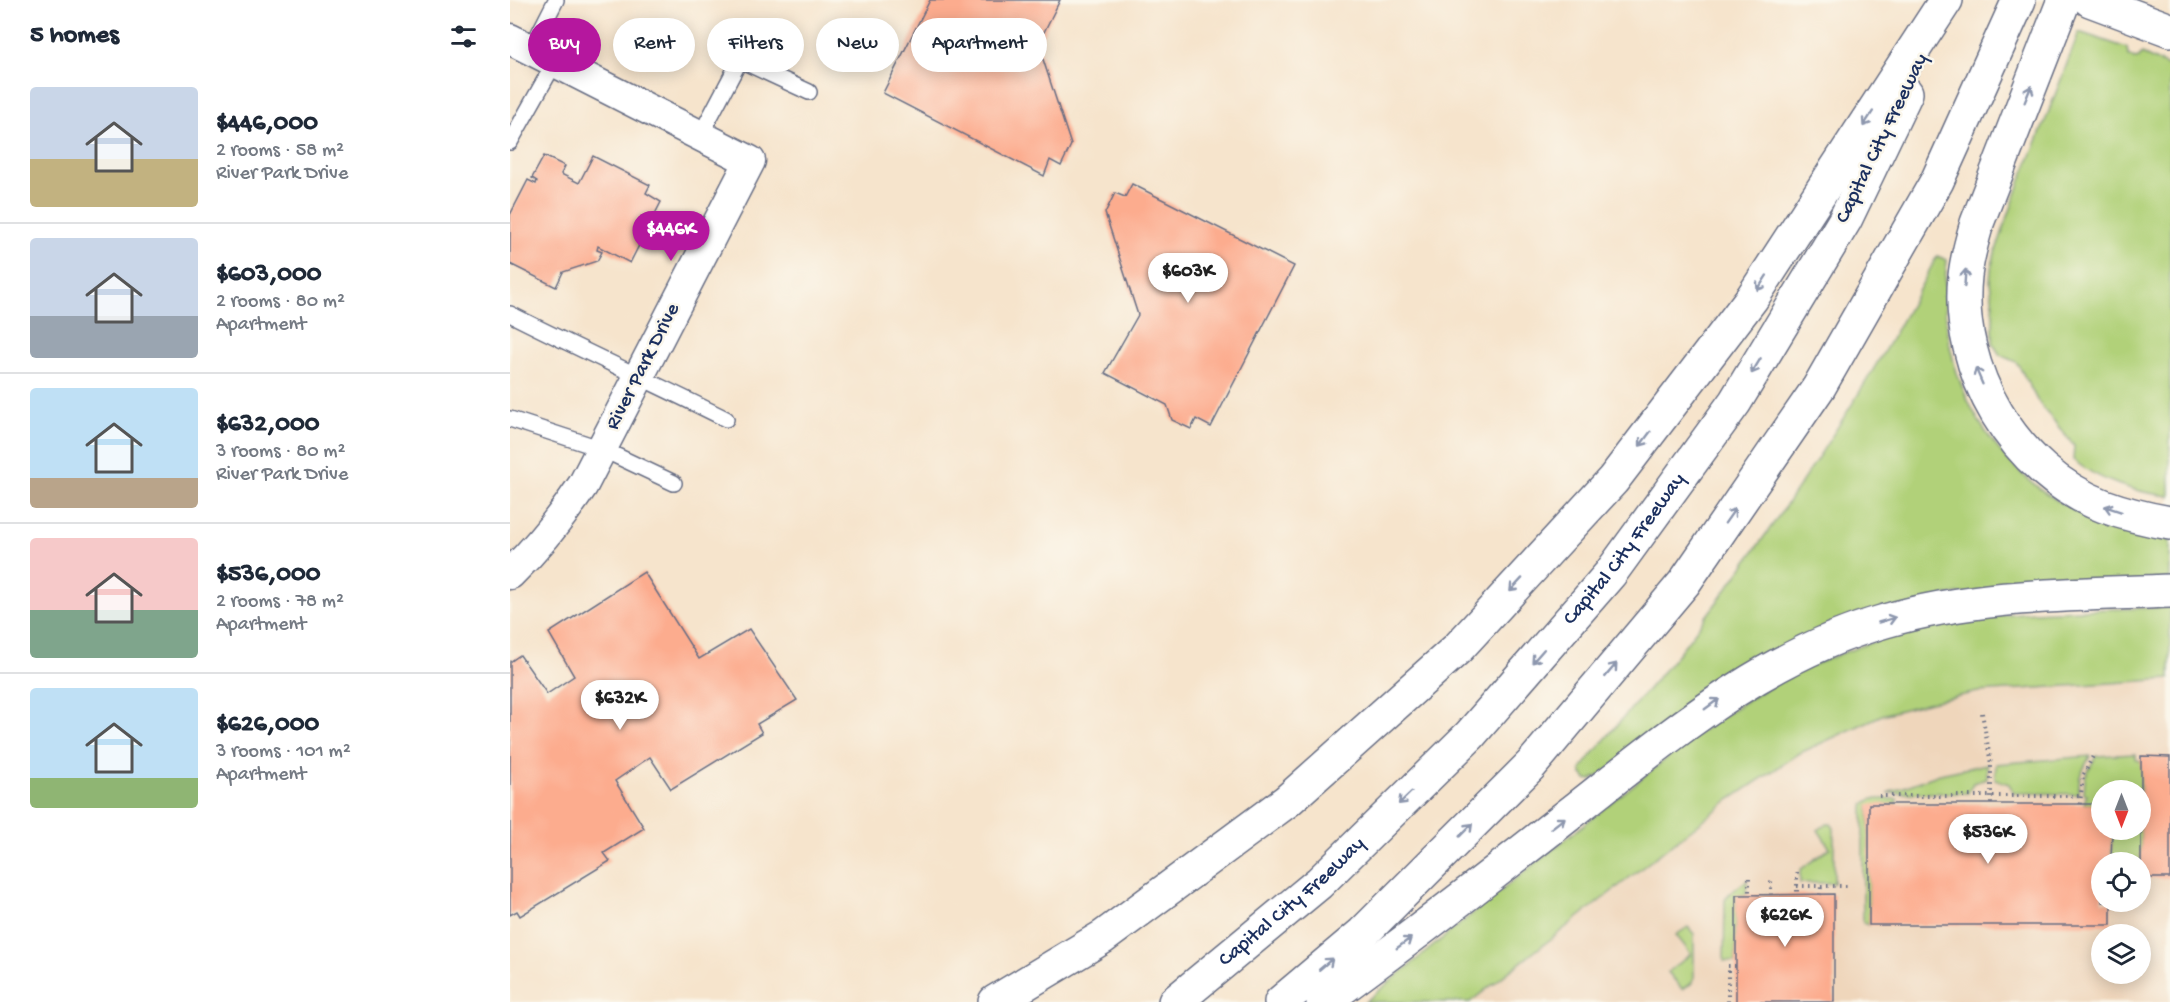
<!DOCTYPE html>
<meta charset="utf-8">
<style>
:root{--surface:#fff;--page:#f6f6f7;--text:#1f2937;--muted:#747a83;--line:#e0e1e3;--accent:#b5179e}
body{margin:0;font-family:"Gochi Hand",sans-serif;background:var(--page);color:var(--text);height:100vh;display:flex;flex-direction:column;font-size:22px;white-space:nowrap}
*{box-sizing:border-box;margin:0}
p{font-size:20px;color:var(--muted)}
.icon{flex:none;width:33px;height:33px;fill:none;stroke:currentColor;stroke-width:2;stroke-linecap:round;stroke-linejoin:round}
.map{position:relative;flex:1;overflow:hidden}
.side{display:flex;flex-direction:column;background:var(--surface);width:510px}
.side>*{flex:none}
.top-card{position:absolute;left:18px;top:18px;width:570px;height:54px;display:flex;gap:12px}
.needle{width:39px;rotate:180deg}
.controls{position:absolute;left:1581px;top:780px;display:grid;gap:12px}
.controls a{display:grid;place-items:center;width:60px;height:60px;border-radius:50%;background:var(--surface);box-shadow:0 3px 15px #0003;font-size:30px}
.price{position:absolute;translate:-50% -51px;padding:0 14px;border-radius:21px;background:#fff;color:#222;font-size:20px;line-height:39px;filter:drop-shadow(0 2px 3px #0008)}
.price::after{content:'';position:absolute;left:50%;top:36px;width:18px;height:14px;margin-left:-9px;background:inherit;clip-path:polygon(0 0,100% 0,50% 100%)}
.price.selected{background:var(--accent);color:#fff}
ul{padding:0;list-style:none}
li{display:flex;align-items:center;gap:18px;height:150px;padding:0 30px}
li+li{border-top:2px solid var(--line)}
li span{display:grid;place-items:center;flex:none;width:168px;height:120px;border-radius:6px;color:#555}
li>.icon{margin-inline-start:auto}
span .icon{width:72px;height:72px;fill:#fffc;stroke-width:1}
li b{font-size:26px}
h2{display:flex;justify-content:space-between;align-items:center;height:72px;padding:0 30px;font-size:26px}
.tag{padding:0 21px;border-radius:27px;background:var(--surface);box-shadow:0 3px 15px #0003;font-size:21px;line-height:54px}
.tag.selected{background:var(--accent);color:#fff}
main{display:flex;flex:1;min-height:0}
.map>svg:first-child{display:block}
</style>
<main>
<section class="side">
<h2>5 homes<svg class="icon" aria-label="filters" viewBox="0 0 24 24"><path d="M4 7h16M4 17h16"/><circle cx="9" cy="7" r="2"/><circle cx="15" cy="17" r="2"/></svg></h2>
<ul>
<li><span style="background:linear-gradient(#c9d6e8 60%,#c2b280 0)"><svg class="icon" aria-label="home" viewBox="0 0 24 24"><path d="M3 11l9-7 9 7M6 9v11h12V9"/></svg></span><div><b>$446,000</b><p>2 rooms · 58 m²</p><p>River Park Drive</p></div></li>
<li><span style="background:linear-gradient(#c9d6e8 65%,#9aa5b1 0)"><svg class="icon" aria-label="home" viewBox="0 0 24 24"><path d="M3 11l9-7 9 7M6 9v11h12V9"/></svg></span><div><b>$603,000</b><p>2 rooms · 80 m²</p><p>Apartment</p></div></li>
<li><span style="background:linear-gradient(#bfe0f5 75%,#b9a48a 0)"><svg class="icon" aria-label="home" viewBox="0 0 24 24"><path d="M3 11l9-7 9 7M6 9v11h12V9"/></svg></span><div><b>$632,000</b><p>3 rooms · 80 m²</p><p>River Park Drive</p></div></li>
<li><span style="background:linear-gradient(#f6c9c9 60%,#7fa58c 0)"><svg class="icon" aria-label="home" viewBox="0 0 24 24"><path d="M3 11l9-7 9 7M6 9v11h12V9"/></svg></span><div><b>$536,000</b><p>2 rooms · 78 m²</p><p>Apartment</p></div></li>
<li><span style="background:linear-gradient(#bfe0f5 75%,#8fb573 0)"><svg class="icon" aria-label="home" viewBox="0 0 24 24"><path d="M3 11l9-7 9 7M6 9v11h12V9"/></svg></span><div><b>$626,000</b><p>3 rooms · 101 m²</p><p>Apartment</p></div></li>
</ul>
</section>
<div class="map">
<svg width="1660" height="1002" viewBox="0 0 1660 1002">
<rect width="100%" height="100%" fill="#fbf7ec"/>
<filter id="ink" filterUnits="userSpaceOnUse"><feTurbulence type="fractalNoise" baseFrequency=".0167" numOctaves="2"/><feDisplacementMap in="SourceGraphic" scale="12" xChannelSelector="R" yChannelSelector="G"/><feConvolveMatrix kernelMatrix="1 2 1 2 8 2 1 2 1" color-interpolation-filters="sRGB"/></filter>
<filter id="wash" filterUnits="userSpaceOnUse"><feTurbulence type="fractalNoise" baseFrequency=".008" numOctaves="4" result="noise"/><feDisplacementMap in="SourceGraphic" scale="24" xChannelSelector="R" yChannelSelector="G"/><feGaussianBlur stdDeviation="1.35" result="paint"/><feColorMatrix in="noise" values="0 0 0 0 0 0 0 0 0 0 0 0 0 0 0 0 0 1.4 0 .05"/><feComposite in="paint" operator="in"/></filter>
<g filter="url(#wash)">
<rect width="100%" height="100%" fill="#f6e4cc"/>
<path fill="#efd6bb" fill-rule="evenodd" d="M1660,679V1002H960L1219,800L1290,753L1329,733L1372,715L1421,702L1468,692ZM1592,790H1630V830H1592ZM1592,862H1630V902H1592ZM1592,934H1630V974H1592Z"/>
<path fill="#b1d179" stroke="#66806c" stroke-width="1.5" d="M1569,32L1617,48L1618,55L1625,59L1629,58L1632,54L1660,67V496C1627,493 1589,481 1563,460L1564,446L1527,400L1509,366L1506,362L1490,355L1483,344V305L1480,282L1481,269L1485,253L1511,180L1534,124Z
M1427,256L1437,260C1419,406 1516,522 1660,540V579L1436,595L1081,780L1076,779L1071,773L1072,768C1105,724 1144,685 1177,642C1270,520 1356,392 1427,256Z
M1660,607V679L1468,692L1421,702L1372,715L1290,753L1219,800L960,1002H855L968,909L1186,735C1267,675 1363,632 1464,618C1529,609 1595,610 1660,607Z
M1626,754V760L1631,761V870L1630,862H1601L1602,830H1630V790H1592L1591,804H1574L1577,794H1574L1575,777L1586,756Z
M1580,756L1570,776L1568,794L1504,793L1499,784L1485,779L1486,764Z
M1477,764V779L1463,783L1458,793H1377L1430,774Z
M1362,799H1387L1386,804L1359,805V925L1353,923V807L1355,803Z
M1317,824H1321L1324,828V883H1290V870L1320,848L1308,830Z
M1237,880L1236,895H1226V962L1214,961L1215,900L1219,894Z
M1178,927L1184,934V979L1181,984L1172,989L1158,972L1181,954L1166,935Z"/>
<g id="blocks">
<path fill="#fcac8e" d="M420,0H550L528,44L561,145L551,166L540,160L534,176L373,93Z
M34,156L55,166L51,174L69,183L83,156L140,185L136,193L151,202L120,263L88,246L87,250L92,252L87,261L53,272L46,287L0,264V215L18,180L26,184L27,181L22,178Z
M622,184L784,266L701,427L686,419L681,429L662,420L657,405L595,373L628,315L595,213L605,193L615,197Z
M134,572L189,659L239,629L287,700L247,724L252,733L161,789L140,757L105,781L134,828L94,853L100,861L10,916L7,911L0,915V662L10,655L37,694L64,676L39,633Z
M1631,756L1660,757V878H1631Z
M1359,804H1592V830H1602L1601,862H1592V902H1601V925H1359Z
M1324,894V1002H1226V895Z"/>
</g>
</g>
<g filter="url(#ink)">
<use href="#blocks" fill-opacity="0" stroke="#686e84" stroke-width="1.5"/>
<g fill="none" stroke-linecap="round" stroke-linejoin="round">
<defs>
<path id="service" d="M21,49L46,0
M190,136L230,60L299,92
M0,142L45,62
M0,314C71,350 144,383 216,419
M0,419L92,449L164,483"/>
<path id="minor" d="M0,39L240,161L73,485C51,518 28,547 0,574"/>
<path id="primary" d="M1580,0L1660,30"/>
<g id="motorway">
<path d="M1554,0L1467,223C1462,240 1457,257 1455,276C1445,370 1504,472 1594,506C1615,514 1637,519 1660,523"/>
<path d="M485,1002L593,937L777,801L948,648L1103,480L1242,298L1436,0"/>
<path id="s1" d="M665,1002L809,883L960,735L1100,574L1225,402L1335,220L1396,93"/>
<path d="M771,1002L853,933L1021,765L1174,583L1309,387L1427,181L1509,0"/>
<path d="M813,1002C896,942 977,879 1057,816C1156,739 1251,656 1375,621C1467,594 1564,595 1660,591"/>
</g>
</defs>
<use href="#service" stroke="#686e84" stroke-width="18"/>
<use href="#minor" stroke="#686e84" stroke-width="33"/>
<use href="#primary" stroke="#686e84" stroke-width="36"/>
<use href="#motorway" stroke="#686e84" stroke-width="36"/>
<path stroke="#686e84" stroke-width="4" stroke-dasharray="1.5 4.5" stroke-linecap="butt" d="M1472,713L1481,764V804
M1369,796H1571
M1570,804L1573,776L1583,756
M1287,872V895
M1239,878V895
M1287,886H1338
M1261,895V880
M1310,895L1311,886
M1218,1002V966H1226"/>
<use href="#service" stroke="#fff" stroke-width="15"/>
<use href="#minor" stroke="#fff" stroke-width="30"/>
<use href="#primary" stroke="#fff" stroke-width="33"/>
<use href="#motorway" stroke="#fff" stroke-width="33"/>
</g>
<defs><path id="oneway-shaft" d="M-6 0H5M1.5-3L5.5 0L1.5 3" fill="none" stroke-width="1.6" stroke-linecap="round" stroke-linejoin="round" transform="scale(1.5)"/></defs>
<g stroke="#8d97ae">
<use href="#oneway-shaft" transform="translate(1518 94) rotate(-68)"/>
<use href="#oneway-shaft" transform="translate(1358 119) rotate(123)"/>
<use href="#oneway-shaft" transform="translate(1455 278) rotate(-86)"/>
<use href="#oneway-shaft" transform="translate(1252 283) rotate(123)"/>
<use href="#oneway-shaft" transform="translate(1246 366) rotate(121)"/>
<use href="#oneway-shaft" transform="translate(1469 376) rotate(-113)"/>
<use href="#oneway-shaft" transform="translate(1135 439) rotate(127)"/>
<use href="#oneway-shaft" transform="translate(1603 509) rotate(-162)"/>
<use href="#oneway-shaft" transform="translate(1220 516) rotate(-55)"/>
<use href="#oneway-shaft" transform="translate(1006 585) rotate(133)"/>
<use href="#oneway-shaft" transform="translate(1377 620) rotate(-16)"/>
<use href="#oneway-shaft" transform="translate(1028 656) rotate(131)"/>
<use href="#oneway-shaft" transform="translate(1101 670) rotate(-50)"/>
<use href="#oneway-shaft" transform="translate(1202 704) rotate(-36)"/>
<use href="#oneway-shaft" transform="translate(895 798) rotate(136)"/>
<use href="#oneway-shaft" transform="translate(1048 823) rotate(-38)"/>
<use href="#oneway-shaft" transform="translate(956 830) rotate(-45)"/>
<use href="#oneway-shaft" transform="translate(894 943) rotate(-36)"/>
<use href="#oneway-shaft" transform="translate(816 964) rotate(-40)"/>
</g>
</g>
<g text-anchor="middle" dominant-baseline="central" stroke-width="5" stroke-linejoin="round" paint-order="stroke">
<g font-size="21" fill="#1b2f5e" stroke="#fbf7ec">
<text transform="translate(1373 139) rotate(-64)">Capital City Freeway</text>
<text transform="translate(134 367) rotate(-63)">River Park Drive</text>
<text stroke="none"><textPath href="#s1" startOffset="640">Capital City Freeway</textPath></text>
<text stroke="none"><textPath href="#s1" startOffset="154">Capital City Freeway</textPath></text>
</g>
</g>
</svg>
<div class="controls">
<a><svg class="needle" viewBox="-14 -14 28 28"><path d="M0-13l5 13h-10z" fill="#e53935"/><path d="M0 13l5-13h-10z" fill="#747a83"/></svg></a>
<a><svg class="icon" aria-label="locate" viewBox="0 0 24 24"><circle cx="12" cy="12" r="6"/><path d="M12 2v4M12 18v4M2 12h4M18 12h4"/></svg></a>
<a><svg class="icon" aria-label="layers" viewBox="0 0 24 24"><path d="M12 4l9 5-9 5-9-5zM3 14l9 5 9-5"/></svg></a>
</div>
<b class="price selected" style="left:161px;top:262px">$446K</b>
<b class="price" style="left:678px;top:304px">$603K</b>
<b class="price" style="left:110px;top:731px">$632K</b>
<b class="price" style="left:1478px;top:865px">$536K</b>
<b class="price" style="left:1275px;top:948px">$626K</b>
<div class="top-card">
<a class="tag selected">Buy</a>
<a class="tag">Rent</a>
<a class="tag">Filters</a>
<a class="tag">New</a>
<a class="tag">Apartment</a>
</div>
</div>
</main>
